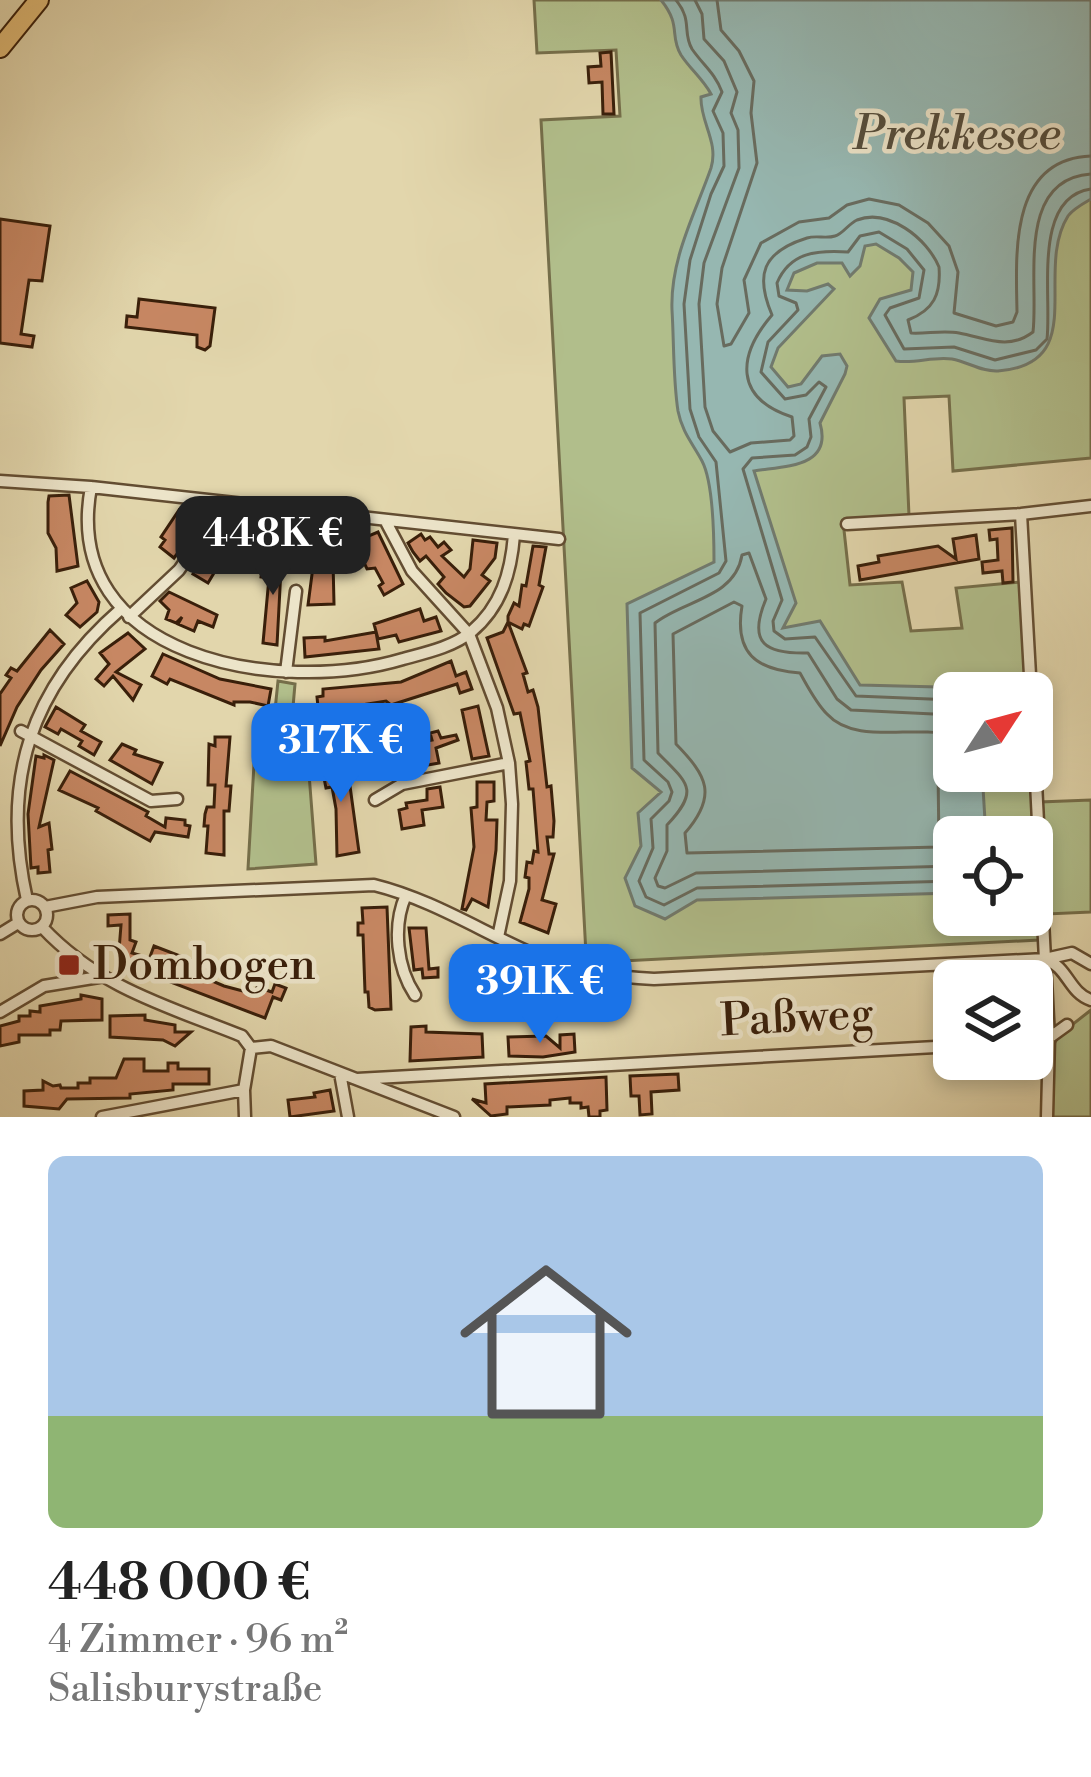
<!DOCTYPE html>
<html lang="de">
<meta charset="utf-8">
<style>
:root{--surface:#fff;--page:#f6f6f6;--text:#222;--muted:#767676;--accent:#1a73e8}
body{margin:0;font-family:"Libre Bodoni",serif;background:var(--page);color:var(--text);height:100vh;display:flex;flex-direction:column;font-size:45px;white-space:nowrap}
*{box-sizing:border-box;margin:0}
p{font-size:39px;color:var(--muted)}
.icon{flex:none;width:66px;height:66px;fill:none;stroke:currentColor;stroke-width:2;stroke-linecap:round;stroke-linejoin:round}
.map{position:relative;height:1117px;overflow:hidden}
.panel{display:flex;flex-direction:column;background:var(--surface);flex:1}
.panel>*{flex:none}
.needle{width:78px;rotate:54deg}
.fabs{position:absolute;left:933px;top:672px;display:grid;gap:24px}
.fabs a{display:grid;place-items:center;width:120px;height:120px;border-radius:18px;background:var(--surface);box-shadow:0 6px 18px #0003;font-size:60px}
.price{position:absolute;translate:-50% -102px;padding:0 27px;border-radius:24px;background:var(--accent);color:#fff;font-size:39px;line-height:78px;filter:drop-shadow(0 3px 6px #0008)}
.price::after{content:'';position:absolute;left:50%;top:72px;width:36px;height:27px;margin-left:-18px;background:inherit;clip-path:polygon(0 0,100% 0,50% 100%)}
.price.current{background:#222;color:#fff}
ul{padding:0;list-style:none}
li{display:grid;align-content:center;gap:24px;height:636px;padding:0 48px}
li span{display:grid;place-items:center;height:372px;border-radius:18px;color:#555}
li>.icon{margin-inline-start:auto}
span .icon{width:216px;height:216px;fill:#fffc;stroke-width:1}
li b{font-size:51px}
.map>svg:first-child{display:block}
</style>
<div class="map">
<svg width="1091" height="1117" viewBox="0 0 1091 1117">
<rect width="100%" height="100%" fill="#e2d6ac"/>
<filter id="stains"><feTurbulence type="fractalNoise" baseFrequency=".00167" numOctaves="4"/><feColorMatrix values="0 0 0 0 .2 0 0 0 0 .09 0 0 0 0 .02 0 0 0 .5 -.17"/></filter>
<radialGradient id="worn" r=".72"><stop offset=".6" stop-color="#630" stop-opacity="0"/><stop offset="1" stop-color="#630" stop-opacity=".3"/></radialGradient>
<path fill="#b1be8b" stroke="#756e4a" stroke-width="3" fill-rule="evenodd" d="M534,0H1091V458L953,471L949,396L904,398L909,516L843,521L850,585L902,582L911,631L962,628L956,588L1022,582L1027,693H954V771H1031L1039,940L622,961L586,954L541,120L620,116L616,50L537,53ZM954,837H1032V915H954Z
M278,681L295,684L291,730L305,731L306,735L316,864L248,869L256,729L273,730Z
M1091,800V912L1047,914L1040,802Z
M1091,1010V1117H1051L1053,1046L1059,1035Z"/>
<path fill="#96b7b1" stroke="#717a6e" stroke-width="3" d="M661,0H1091V199C1084,203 1073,209 1068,216C1033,272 1091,364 998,371C982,372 968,362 952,359C933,356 916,364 896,361L869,318L880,299L911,290L913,272L899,258L876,244L865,246L860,266L850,276L842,263H817L794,273L787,290L807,291L828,284L834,289L778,348L771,367L788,387L801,384L822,356L840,354L847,366L845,374L820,423C833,468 784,466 754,471L796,603L783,628L820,621L860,685L978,688V693H954V771H982L986,837H954V893L697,900L665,919L635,906L625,878L641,846L638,813L661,792L632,768L627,604L714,562C714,537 713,482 702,461C693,444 682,432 678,411C673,379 674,342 672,310C670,259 695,214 711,168C719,142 700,122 701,97L711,94C703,79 690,69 681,55C669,35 682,26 661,0Z"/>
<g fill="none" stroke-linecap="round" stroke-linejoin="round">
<path stroke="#686b5e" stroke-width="3" d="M676,0C693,21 682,32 692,49C703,65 715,73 722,92L713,111L723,133L724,166L711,194L690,260L684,304L690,409L699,437L716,462L726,561L719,573L640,613L644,760L668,782L672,792L669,801L651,819L653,848L639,881L646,897L664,905L697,888L954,881
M695,0L702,14L704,39L724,61L737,92L731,113L738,130L739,168L704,263L699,304L705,407L713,431L730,452L751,443L790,440L794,436L792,417C734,398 737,356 772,315C755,275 762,252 807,238C816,235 826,239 835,236C843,234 848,224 857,220C888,208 927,238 939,267C941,294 934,310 908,320L911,333C926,334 943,330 959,333C986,338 1008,351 1033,332C1039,283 1015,179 1091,174
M717,0L721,30L739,51L754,81L751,113L757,163L722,268L717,304L724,346L731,344L749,313L744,280L761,243L799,222L829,218L847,205L869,199L899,205L928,223L949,246L958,272L954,313L996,326L1013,322L1017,312C1016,254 1009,159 1091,156
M734,602L742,606C734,653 756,670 800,673C808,687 816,703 827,714C855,745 913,725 950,735L938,770L939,847L687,853L685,833C718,795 707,776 676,744L673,634Z
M954,700L856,696L815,637L785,639L774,631L773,621L782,600L743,469L752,458L795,455L807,447L811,437L809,419L826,387L819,382L806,395L785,399L761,372L768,342L798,310L796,303L779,296L777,283C790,252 817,250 848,252L860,236L879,232L907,249L924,270L919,298L890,308L885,315L904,349L954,347L995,360L1036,350L1047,339C1052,296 1032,197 1091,189
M954,715L851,710L837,699L808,653C766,654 747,644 766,599L749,553L742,555C735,598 684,600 655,623L658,753C687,783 701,789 667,825V851L655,878L658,886L665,888L696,873L954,866"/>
</g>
<path fill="#c78763" stroke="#391f0a" stroke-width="3" d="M611,52L614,114H603L602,82L589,83L588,67L601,66L600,53Z
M0,219L50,226L42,281L29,280L21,334L34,336L32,347L0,343Z
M139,299L215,308L210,346L205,350L197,347V335L126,327L127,316L137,317Z
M69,495L78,566L57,571L56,548L48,533V502L49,496Z
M186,508L203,519L174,558L160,547L165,540L161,537L179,510L183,513Z
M240,517L253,525L242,543L237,546L232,543L208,583L193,574L219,535L224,538Z
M353,527H362L364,538L378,532L403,584L384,595L379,586L383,583L375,568L367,569L355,543Z
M1012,528L1013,582L1003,583L1002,571L983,573L982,562L998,560L997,539L990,540L989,530Z
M421,534L425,540L430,537L438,547L444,542L451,550L442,556L464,577L470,569L473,540L497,543L495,558L482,575L490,581L470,606L464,607L446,593L438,584L444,577L426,556L420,561L413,552L408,543Z
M976,535L979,559L860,580L858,566L879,562L878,556L938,546L956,559L953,539Z
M533,546L546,547L539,585L543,587L529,626L524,624L522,629L508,622V616L514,603L519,606L522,585L526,586Z
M263,558L287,560L286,569H281L277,645L263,643L269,578L261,577Z
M314,559L333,561L334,604L308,605Z
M87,581L99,602L97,612L80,627L66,615L77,603L71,588Z
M169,592L217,615L213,627L198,621L194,631L178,624L182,617L176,623L166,619L169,610L160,601Z
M420,609L424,621L436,617L441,631L399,642L396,635L378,639L374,624Z
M508,622L527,673L523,674L528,692L533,690L538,707L547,787L551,786L554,821L553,837H547L549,854H554L542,900L556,904L548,933L520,922L529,889V878L525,877L527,862L532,863L534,851L538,852L533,789H529L526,762L530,761L520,713L514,714L487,638L503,632Z
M50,630L64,644L41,670L17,707L0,746V694L11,678L6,675L11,668L17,671Z
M376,632L379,649L305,657L304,638L325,637V641Z
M128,633L145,649L116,672L141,685L133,700L113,676L104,686L96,679L109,664L100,653Z
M163,654L220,679L271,689L268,706L250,702H234V705L170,679L167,684L152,676Z
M451,661L456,676L466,672L472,689L460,693L457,684L391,705L386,701L355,706L356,715L339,717L338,712L325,713L324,706L318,707L317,697L323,696V689L401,682Z
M478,706L489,756L472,759L462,710Z
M56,707L85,725L81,731L101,742L94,755L79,746L82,741L61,729L58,734L45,727Z
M438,731L441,738L456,735L458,740L436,748L439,763L366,776L362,755L416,747V743L432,740L430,733Z
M215,737H230L226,786H231L229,811H224V855L206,853L208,826H204L205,814L207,807H214L215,785H208L209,744L215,746Z
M122,744L136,750L134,754L162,763L152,784L110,760Z
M340,754L344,782L349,781L350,786L359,852L337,856L336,809L332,787L326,788L320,758Z
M44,755L54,760L39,827L49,823L52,849L48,850L50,872L38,873V867L31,868L28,814L36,756L44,758Z
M70,771L148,812L146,816L165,827L166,818L185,820V825L190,826L188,837L155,832L150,841L121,825L96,811L98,808L59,790Z
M477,782H494V801L487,802L486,820H497L496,850L488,907L472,899L466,910L462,909L474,847L471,808L477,807Z
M440,787L443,807L422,810L424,825L402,829L399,810L407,808L406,803L427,800V789Z
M387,907L391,1009L375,1010L369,1007L368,992H365L363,935H358V923H363L362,908Z
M130,914V940L136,942L132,953L139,955L133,969L118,963L121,925L108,926V915Z
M409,928H426L429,969L438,968V977L423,978L422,969L414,970Z
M154,946L209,967L205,978L224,986L254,994L257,987L272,992L275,984L286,988L281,1000L273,997L265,1018L152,975L156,965L148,962Z
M81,995L102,999V1020L61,1021L60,1030H50V1035H19V1042L0,1046V1026L19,1021V1016H30V1011L40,1012V1006L81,999Z
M145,1015V1020L175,1025V1032H191L175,1046L163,1040L110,1037V1016Z
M426,1026V1032L482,1034L483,1057L410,1061L411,1027Z
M574,1034L575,1052L543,1057L509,1056L508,1037L546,1036L560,1048V1035Z
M124,1059H144V1071H168V1063H178V1069H209V1084H173V1090L130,1094V1098L67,1099L59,1109L24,1106V1091L43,1090V1081L53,1086L60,1085L61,1088H78V1083H90V1078H116Z
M678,1074L679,1090L651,1092L652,1114L640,1115L639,1096H631L630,1076Z
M606,1077L607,1110L600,1111V1117H589L588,1107L581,1108V1103H570V1098L550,1100V1105L507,1107V1114L491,1116L472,1099L486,1103L485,1084Z
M330,1090L334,1111L290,1117L288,1100L315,1097L314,1093Z"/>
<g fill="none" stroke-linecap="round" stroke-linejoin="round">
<defs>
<path id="street" d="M0,481L91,487L559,539
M91,487C59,659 279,696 403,659C425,653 453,647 471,632C501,607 511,573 514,535
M1021,514L1031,693
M385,520L412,571L469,634L497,708L509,763L512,804L510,881L498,937
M847,524L1021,514L1091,506
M129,617L179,570L226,503
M286,672L296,591
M1032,704L1049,1038L1047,1117
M21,731L151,801L177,799
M375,800L402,784L509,763
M406,895C392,926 397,968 415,995
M17 915a15 15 0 1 1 30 0a15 15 0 1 1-30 0Z
M27,900C0,780 31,687 121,609
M45,907L97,897L374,885C435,900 488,936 545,959C581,973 617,977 654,979L1045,959L1072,953L1091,964
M42,927C99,988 167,1006 242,1036L251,1048L271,1046L454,1117
M0,934L18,923
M1045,959C1068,967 1069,993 1091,1000
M0,1012L44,986L99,977
M1032,1041L1049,1038L1067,1025
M340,1073L348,1117
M357,1079L954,1046
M102,1117L244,1090
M245,1117L244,1090L251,1048"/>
<path id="primary" d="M0,48L39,0"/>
</defs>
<use href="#street" stroke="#634d32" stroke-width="15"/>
<use href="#primary" stroke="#391f0a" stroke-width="22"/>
<use href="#street" stroke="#ece4c9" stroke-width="10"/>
<use href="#primary" stroke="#e1bb76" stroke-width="18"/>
</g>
<rect fill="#8f2418" stroke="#ece4c9" stroke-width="4.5" x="57" y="953" width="24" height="24" rx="6"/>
<g text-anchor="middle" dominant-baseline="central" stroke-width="9" stroke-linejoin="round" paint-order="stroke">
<g font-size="45" fill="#391f0a" stroke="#ece4c9" text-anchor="start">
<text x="93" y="965">Dombogen</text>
</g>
<g font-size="45" fill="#391f0a" stroke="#ece4c9">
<text transform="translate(797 1018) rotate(-3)">Paßweg</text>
</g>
<g font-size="48" font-style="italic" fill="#554d3c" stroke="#ece4c9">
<text x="957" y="135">Prekkesee</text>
</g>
</g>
<rect width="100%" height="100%" filter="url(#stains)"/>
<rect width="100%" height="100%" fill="url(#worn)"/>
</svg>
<div class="fabs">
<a><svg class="needle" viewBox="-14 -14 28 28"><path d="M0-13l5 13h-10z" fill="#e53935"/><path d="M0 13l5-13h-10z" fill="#767676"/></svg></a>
<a><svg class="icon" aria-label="locate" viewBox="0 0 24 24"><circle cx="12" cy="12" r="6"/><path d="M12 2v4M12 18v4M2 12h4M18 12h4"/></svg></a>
<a><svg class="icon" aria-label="layers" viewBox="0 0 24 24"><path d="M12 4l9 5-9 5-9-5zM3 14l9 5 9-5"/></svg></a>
</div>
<b class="price current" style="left:273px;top:598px">448K €</b>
<b class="price" style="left:341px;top:805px">317K €</b>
<b class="price" style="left:540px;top:1046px">391K €</b>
</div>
<section class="panel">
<ul>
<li><span style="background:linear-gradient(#a9c7e8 70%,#8fb573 0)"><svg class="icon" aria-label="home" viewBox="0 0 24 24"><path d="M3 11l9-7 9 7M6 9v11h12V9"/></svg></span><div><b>448 000 €</b><p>4 Zimmer · 96 m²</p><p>Salisburystraße</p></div></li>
</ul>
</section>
